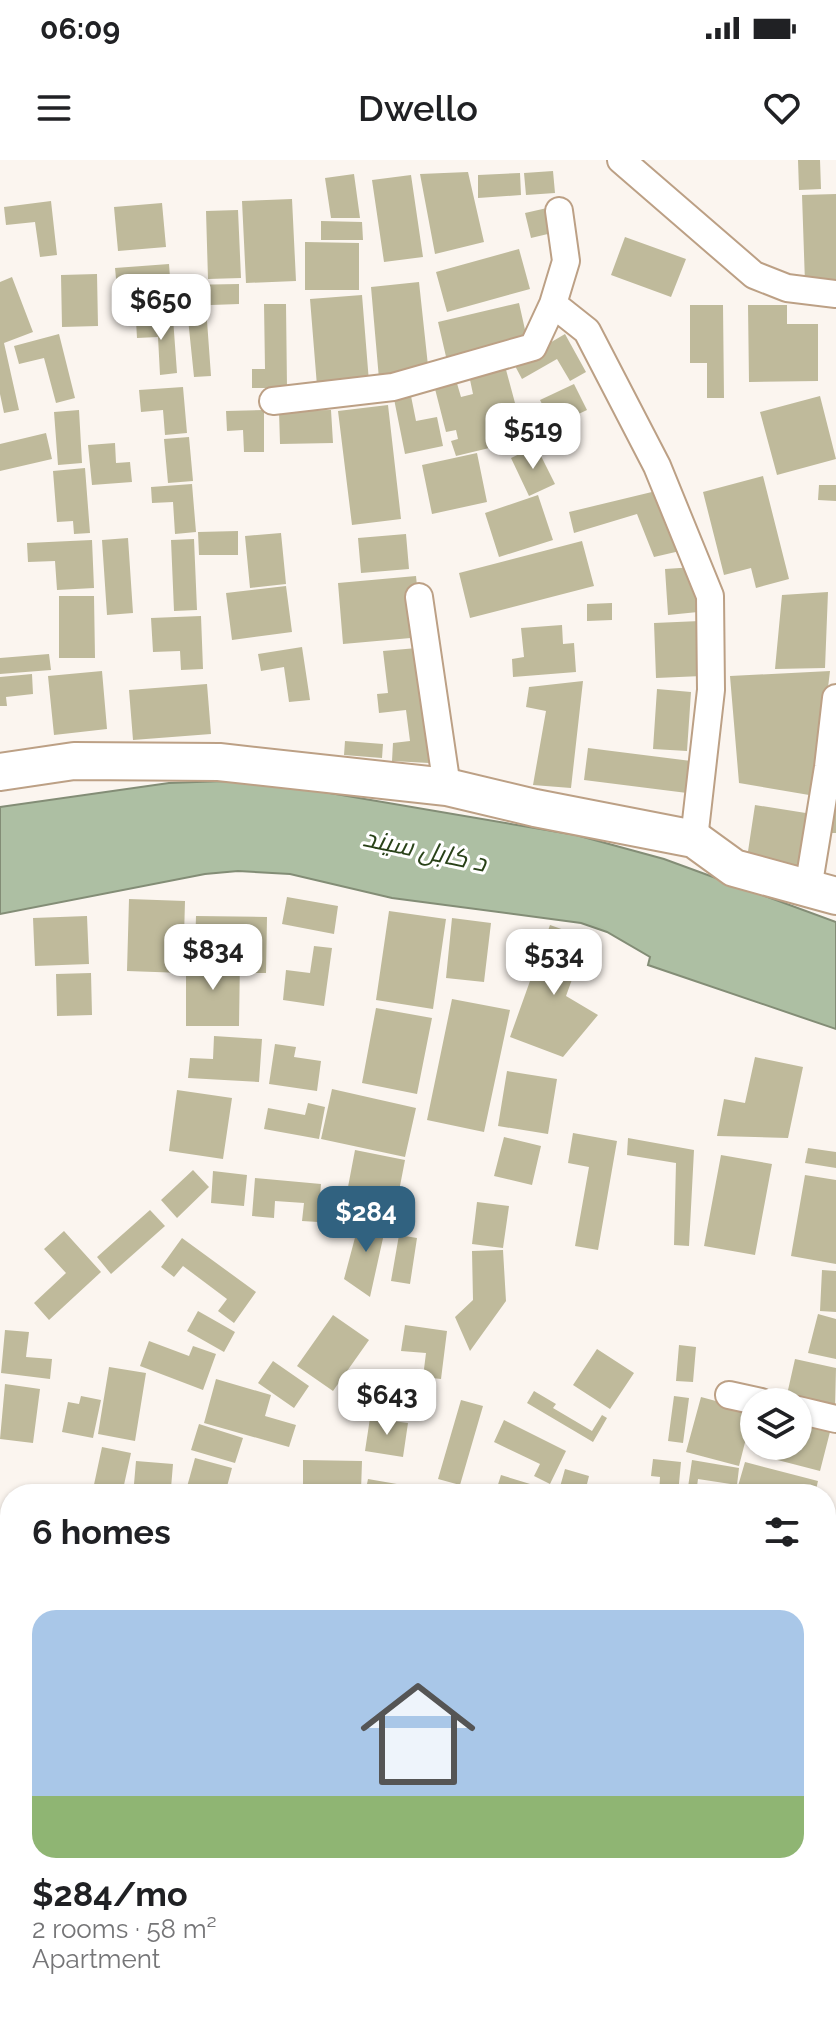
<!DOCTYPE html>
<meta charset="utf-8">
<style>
:root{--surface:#fff;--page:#f6f6f6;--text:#202124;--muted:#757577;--line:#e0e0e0;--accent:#316280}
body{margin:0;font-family:Raleway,Cairo,sans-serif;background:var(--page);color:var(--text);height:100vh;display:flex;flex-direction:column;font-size:30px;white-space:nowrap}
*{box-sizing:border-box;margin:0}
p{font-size:26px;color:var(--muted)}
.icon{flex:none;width:44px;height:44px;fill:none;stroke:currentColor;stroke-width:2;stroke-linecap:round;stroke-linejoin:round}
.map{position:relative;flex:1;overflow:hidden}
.details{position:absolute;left:0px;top:1324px;width:836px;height:536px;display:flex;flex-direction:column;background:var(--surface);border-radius:32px 32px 0 0;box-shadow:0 2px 6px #0004}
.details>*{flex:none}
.fabs{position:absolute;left:740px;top:1228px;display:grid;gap:16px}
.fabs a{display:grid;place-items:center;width:72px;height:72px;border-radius:50%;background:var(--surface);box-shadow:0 2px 6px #0004;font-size:40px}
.price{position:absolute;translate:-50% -68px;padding:0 18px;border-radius:16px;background:#fff;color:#222;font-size:26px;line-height:52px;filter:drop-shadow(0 2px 4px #0008)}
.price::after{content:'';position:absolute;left:50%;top:48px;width:24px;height:18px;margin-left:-12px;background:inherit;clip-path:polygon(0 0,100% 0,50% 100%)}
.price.on{background:var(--accent);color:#fff}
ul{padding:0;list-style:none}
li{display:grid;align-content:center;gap:16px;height:424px;padding:0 32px}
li+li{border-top:2px solid var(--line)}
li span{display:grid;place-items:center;height:248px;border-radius:24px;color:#555}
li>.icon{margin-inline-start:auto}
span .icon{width:144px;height:144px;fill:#fffc;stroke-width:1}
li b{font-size:34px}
h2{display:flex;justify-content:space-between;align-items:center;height:96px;padding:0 32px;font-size:34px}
.status{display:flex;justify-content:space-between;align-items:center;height:56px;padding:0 40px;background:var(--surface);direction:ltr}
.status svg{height:22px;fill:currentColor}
header{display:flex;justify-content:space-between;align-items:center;height:104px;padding:0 32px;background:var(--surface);font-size:36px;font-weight:600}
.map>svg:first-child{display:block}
</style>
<div class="status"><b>06:09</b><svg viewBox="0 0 49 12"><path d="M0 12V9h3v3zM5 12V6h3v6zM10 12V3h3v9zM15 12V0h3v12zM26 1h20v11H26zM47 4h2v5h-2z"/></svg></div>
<header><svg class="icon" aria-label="menu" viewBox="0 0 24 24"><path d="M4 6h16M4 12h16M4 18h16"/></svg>Dwello<svg class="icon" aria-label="heart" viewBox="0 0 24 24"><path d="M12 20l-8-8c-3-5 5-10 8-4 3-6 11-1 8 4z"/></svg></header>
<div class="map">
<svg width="836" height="1860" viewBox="0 0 836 1860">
<rect width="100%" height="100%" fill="#fbf5ef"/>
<path fill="#adbfa3" stroke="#838d76" stroke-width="2" d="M224,621L277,624L576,675L664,699L836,762V869L648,805L650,797L607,772L581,763L392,738L290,714L238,711L205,714L0,754V647L169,623Z"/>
<path fill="#bfba9b" d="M798,0H820L821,29L799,30Z
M553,11L555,33L526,35L524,13Z
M468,12L484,82L435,94L420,14Z
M520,13L521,35L478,38V15Z
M354,14L360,58H331L325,18Z
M411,15L423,97L384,102L372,20Z
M836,34V123H805L802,35Z
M292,39L296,121L246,123L242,41Z
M51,41L57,95L40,97L35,62L6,65L4,47Z
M162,43L166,87L118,91L114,47Z
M547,48L552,73L531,78L525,53Z
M238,50L241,118L208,119L206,51Z
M321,61L362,62L363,80H321Z
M625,77L686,99L671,137L611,115Z
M305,82L359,83V130H305Z
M519,89L530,129L447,152L436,112Z
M169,104L172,145L153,147L152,126L117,129L115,108Z
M97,114L98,166L62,167L61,115Z
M12,117L33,172L4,183L19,250L4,253L0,234V122Z
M419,122L429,215L379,219L371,127Z
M239,124V144L184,146V125Z
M362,135L369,222L317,226L310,139Z
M519,143L528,183L447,201L438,162Z
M264,144H286L287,228H252V209H265Z
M690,145H723L724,238H707V203H690Z
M748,145H787V164H818V221L749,222Z
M206,147L211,216L194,217L187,149Z
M173,158L177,213L160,215L158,177L137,178L136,161Z
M59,174L75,238L56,243L44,198L19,204L14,186Z
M565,174L586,212L570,221L557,199L522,219L514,204Z
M505,206L515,243L505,245L514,282L456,296L451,281L458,279L456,270L446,272L434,225L456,220L461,237L473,234L469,215Z
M574,224L587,250L553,266L540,240Z
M183,227L187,273L165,275L163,250L141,252L139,230Z
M411,236L416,261L437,257L443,286L405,294L394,239Z
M820,236L836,299L777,315L760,252Z
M388,245L401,359L352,365L338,251Z
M79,250L82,303L58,305L54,252Z
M264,250V292H244L243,270L227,271L226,251Z
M331,250L333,283L280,284L279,251Z
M46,273L52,299L0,311V284Z
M189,277L193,321L168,323L164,279Z
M115,283L116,303L130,302L132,322L92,325L88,285Z
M536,286L555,324L529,336L511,298Z
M477,293L487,342L432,354L422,305Z
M85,308L90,373L74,374L73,361L57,362L53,311Z
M763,316L789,419L756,428L751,408L724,415L703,332Z
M192,324L196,372L175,374L173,342L152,343L151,327Z
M819,325H836V341L818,340Z
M656,331L680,391L654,397L637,354L574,373L569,352Z
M538,335L553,380L499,397L485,353Z
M238,371V395H199L198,372Z
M281,373L286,424L250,428L245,376Z
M406,374L409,409L361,413L358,378Z
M128,378L133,453L107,455L102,380Z
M194,379L197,450L174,451L171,380Z
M92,380L94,428L57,430L55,401L28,402L27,383Z
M582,381L594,426L470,458L459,413Z
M695,407L698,452L668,455L665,409Z
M416,416L422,477L343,484L338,423Z
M286,426L292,472L232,480L226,433Z
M828,432L825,508L775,509L782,435Z
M59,436H94L95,498H59Z
M612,443V460L587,461V444Z
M201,456L203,509L181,510L180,491L153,492L151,458Z
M700,461L702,516L656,518L654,463Z
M562,465L563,484L574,483L576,512L513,517L512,499L524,497L521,468Z
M302,487L310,540L289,542L284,507L261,511L258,494Z
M417,488L429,603L392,601L393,583L410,581L406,550L379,553L377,534L388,533L383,491Z
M49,494L51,510L0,514V498Z
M102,511L107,569L54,575L48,516Z
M830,511L815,636L739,623L730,516Z
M32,514L33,534L6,537L7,546H0V517Z
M583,521L571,628L533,625L546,551L526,547L529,527Z
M207,524L211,574L133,580L129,530Z
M657,529L691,532L687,591L653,589Z
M345,581L383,584L382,598L344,595Z
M588,588L699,602L695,634L584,620Z
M836,633V673H830Z
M755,645L812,654L802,715L747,698Z
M287,737L338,746L334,774L282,764Z
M129,739L185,741L183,813L127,811Z
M389,751L446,759L433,849L376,840Z
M87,756L89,804L35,806L33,758Z
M196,756L267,757L266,813H243L244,790H195Z
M452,758L491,763L484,822L446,818Z
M550,765L587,778L566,836L598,855L563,897L510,877Z
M314,786L332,788L324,846L283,840L286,810L310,813Z
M186,797L240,798L239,866H186Z
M91,813L92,855L57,856L56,814Z
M452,839L510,850L484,972L427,960Z
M376,848L432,858L417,934L362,923Z
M214,876L262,879L259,922L188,918L190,898L213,899Z
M275,884L296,887L294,897L321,901L317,931L269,924Z
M755,897L803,907L788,978L717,976L724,939L745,943Z
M507,911L557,919L548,974L498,966Z
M332,929L416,948L405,997L321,979Z
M177,930L232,938L223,999L169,991Z
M308,943L325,947L319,979L264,969L268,948L305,955Z
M573,973L617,981L598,1090L575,1086L589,1007L568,1003Z
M504,977L541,986L532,1025L494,1016Z
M628,978L694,990L689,1086L674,1085L676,1003L627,995Z
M808,988L836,992V1008L805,1003Z
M355,990L405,1000L394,1057L344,1048Z
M721,995L772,1004L755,1095L704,1086Z
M193,1010L209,1027L177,1058L161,1040Z
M213,1011L247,1015L244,1046L211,1043Z
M805,1015L836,1020V1104L791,1096Z
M255,1018L321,1024L318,1062L302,1061L304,1043L275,1041L274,1058L252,1056Z
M477,1042L509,1046L503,1088L472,1084Z
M150,1050L165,1066L111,1114L97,1097Z
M361,1055L387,1060L370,1137L344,1119Z
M64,1071L101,1112L49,1160L34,1143L66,1113L44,1089Z
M399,1075L417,1078L410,1124L391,1121Z
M182,1078L256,1132L234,1163L218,1151L227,1139L183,1106L174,1117L161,1107Z
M503,1090L506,1141L470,1191L455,1157L473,1140L472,1091Z
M822,1110L836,1111V1152L820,1151Z
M198,1151L235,1172L224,1192L187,1171Z
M818,1154L836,1159V1199L808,1193Z
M333,1155L369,1180L333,1231L297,1206Z
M405,1165L447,1171L441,1219L423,1217L426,1193L401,1191Z
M5,1170L29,1172L26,1197L52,1199L50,1219L1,1213Z
M149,1181L189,1196L193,1186L216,1194L203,1230L140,1206Z
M679,1185L696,1187L693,1222L676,1221Z
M597,1189L634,1213L610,1249L573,1225Z
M795,1199L836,1208L835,1248L786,1239Z
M273,1201L309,1226L294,1248L258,1223Z
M109,1207L146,1213L135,1281L98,1274Z
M216,1219L271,1235L265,1256L296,1265L289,1287L204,1263Z
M5,1224L40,1229L33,1283L0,1279Z
M534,1231L556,1244L553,1248L592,1271L602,1255L607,1258L593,1282L527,1243Z
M81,1236L101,1240L93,1278L62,1272L68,1242L79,1244Z
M674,1236L689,1238L683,1283L668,1281Z
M701,1237L753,1251L739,1306L686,1292Z
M461,1240L483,1246L460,1325L438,1319Z
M370,1258L408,1263L403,1297L365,1291Z
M798,1259L831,1268L820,1311L758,1295L760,1286H798Z
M504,1260L566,1291L550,1324L534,1316L540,1304L494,1282Z
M199,1264L243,1278L235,1303L191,1290Z
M102,1287L131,1293L122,1334H92Z
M195,1298L232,1308L225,1334H185Z
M653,1299L681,1302L678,1334H659L660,1317L651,1316Z
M303,1300L362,1301L361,1331L303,1330Z
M692,1300L739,1308L737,1325L698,1319L696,1334H687Z
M136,1301L173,1304L171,1328L134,1324Z
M745,1302L818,1321L815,1334H766L738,1326Z
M565,1309L589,1316L586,1328L606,1334H558Z
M501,1315L553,1331L552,1334H495Z
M368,1319L443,1332V1334H365Z
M830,1360L836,1371V1495L826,1496V1361Z
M10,1361V1380L4,1378Z
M0,1440L10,1443V1460L0,1457Z
M0,1499H10V1576H0Z
M826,1519H836V1561H826Z
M0,1588L10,1589V1643L0,1642Z
M826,1622H836V1647H826Z
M0,1706H10V1747L0,1748Z
M826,1709H830L832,1751H826Z
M832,1756L835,1795L826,1796V1757Z
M0,1779H10V1803L0,1804Z"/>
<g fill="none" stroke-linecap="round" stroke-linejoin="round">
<defs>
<path id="street" d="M621,0L754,115L787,128L836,134
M553,144L587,171L657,306L710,436L711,530L694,679
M273,241L393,227L533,187L553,144L566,101L559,51
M419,437L447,627
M808,729L828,607L836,538
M729,1235L761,1242
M798,1250L836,1259"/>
<path id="secondary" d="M0,612L74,601L219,602L447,627L535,648L694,679L734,708L836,736
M826,1841L836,1840
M0,1844L10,1843"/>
</defs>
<use href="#street" stroke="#bca085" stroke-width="30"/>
<use href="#secondary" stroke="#bca085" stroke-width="40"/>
<use href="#street" stroke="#fff" stroke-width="26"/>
<use href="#secondary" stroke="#fff" stroke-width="36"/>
</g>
<g text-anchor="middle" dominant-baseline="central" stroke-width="6" stroke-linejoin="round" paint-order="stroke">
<g font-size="26" font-style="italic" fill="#284117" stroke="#fff">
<text transform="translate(425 690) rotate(12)">د کابل سيند</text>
</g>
</g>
</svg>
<div class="fabs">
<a><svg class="icon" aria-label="layers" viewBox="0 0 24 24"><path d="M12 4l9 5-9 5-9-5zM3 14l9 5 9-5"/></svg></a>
</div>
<b class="price" style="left:161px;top:182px">$650</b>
<b class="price" style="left:533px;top:311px">$519</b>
<b class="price" style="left:213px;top:832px">$834</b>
<b class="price" style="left:554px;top:837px">$534</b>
<b class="price on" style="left:366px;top:1094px">$284</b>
<b class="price" style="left:387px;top:1277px">$643</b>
<section class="details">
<h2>6 homes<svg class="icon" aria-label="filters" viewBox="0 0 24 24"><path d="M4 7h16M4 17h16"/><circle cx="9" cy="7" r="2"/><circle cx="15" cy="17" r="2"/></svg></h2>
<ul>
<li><span style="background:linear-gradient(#a9c7e8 75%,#8fb573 0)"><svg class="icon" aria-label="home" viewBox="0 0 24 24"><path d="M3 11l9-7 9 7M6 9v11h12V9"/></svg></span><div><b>$284/mo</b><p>2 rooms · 58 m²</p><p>Apartment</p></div></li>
</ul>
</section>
</div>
